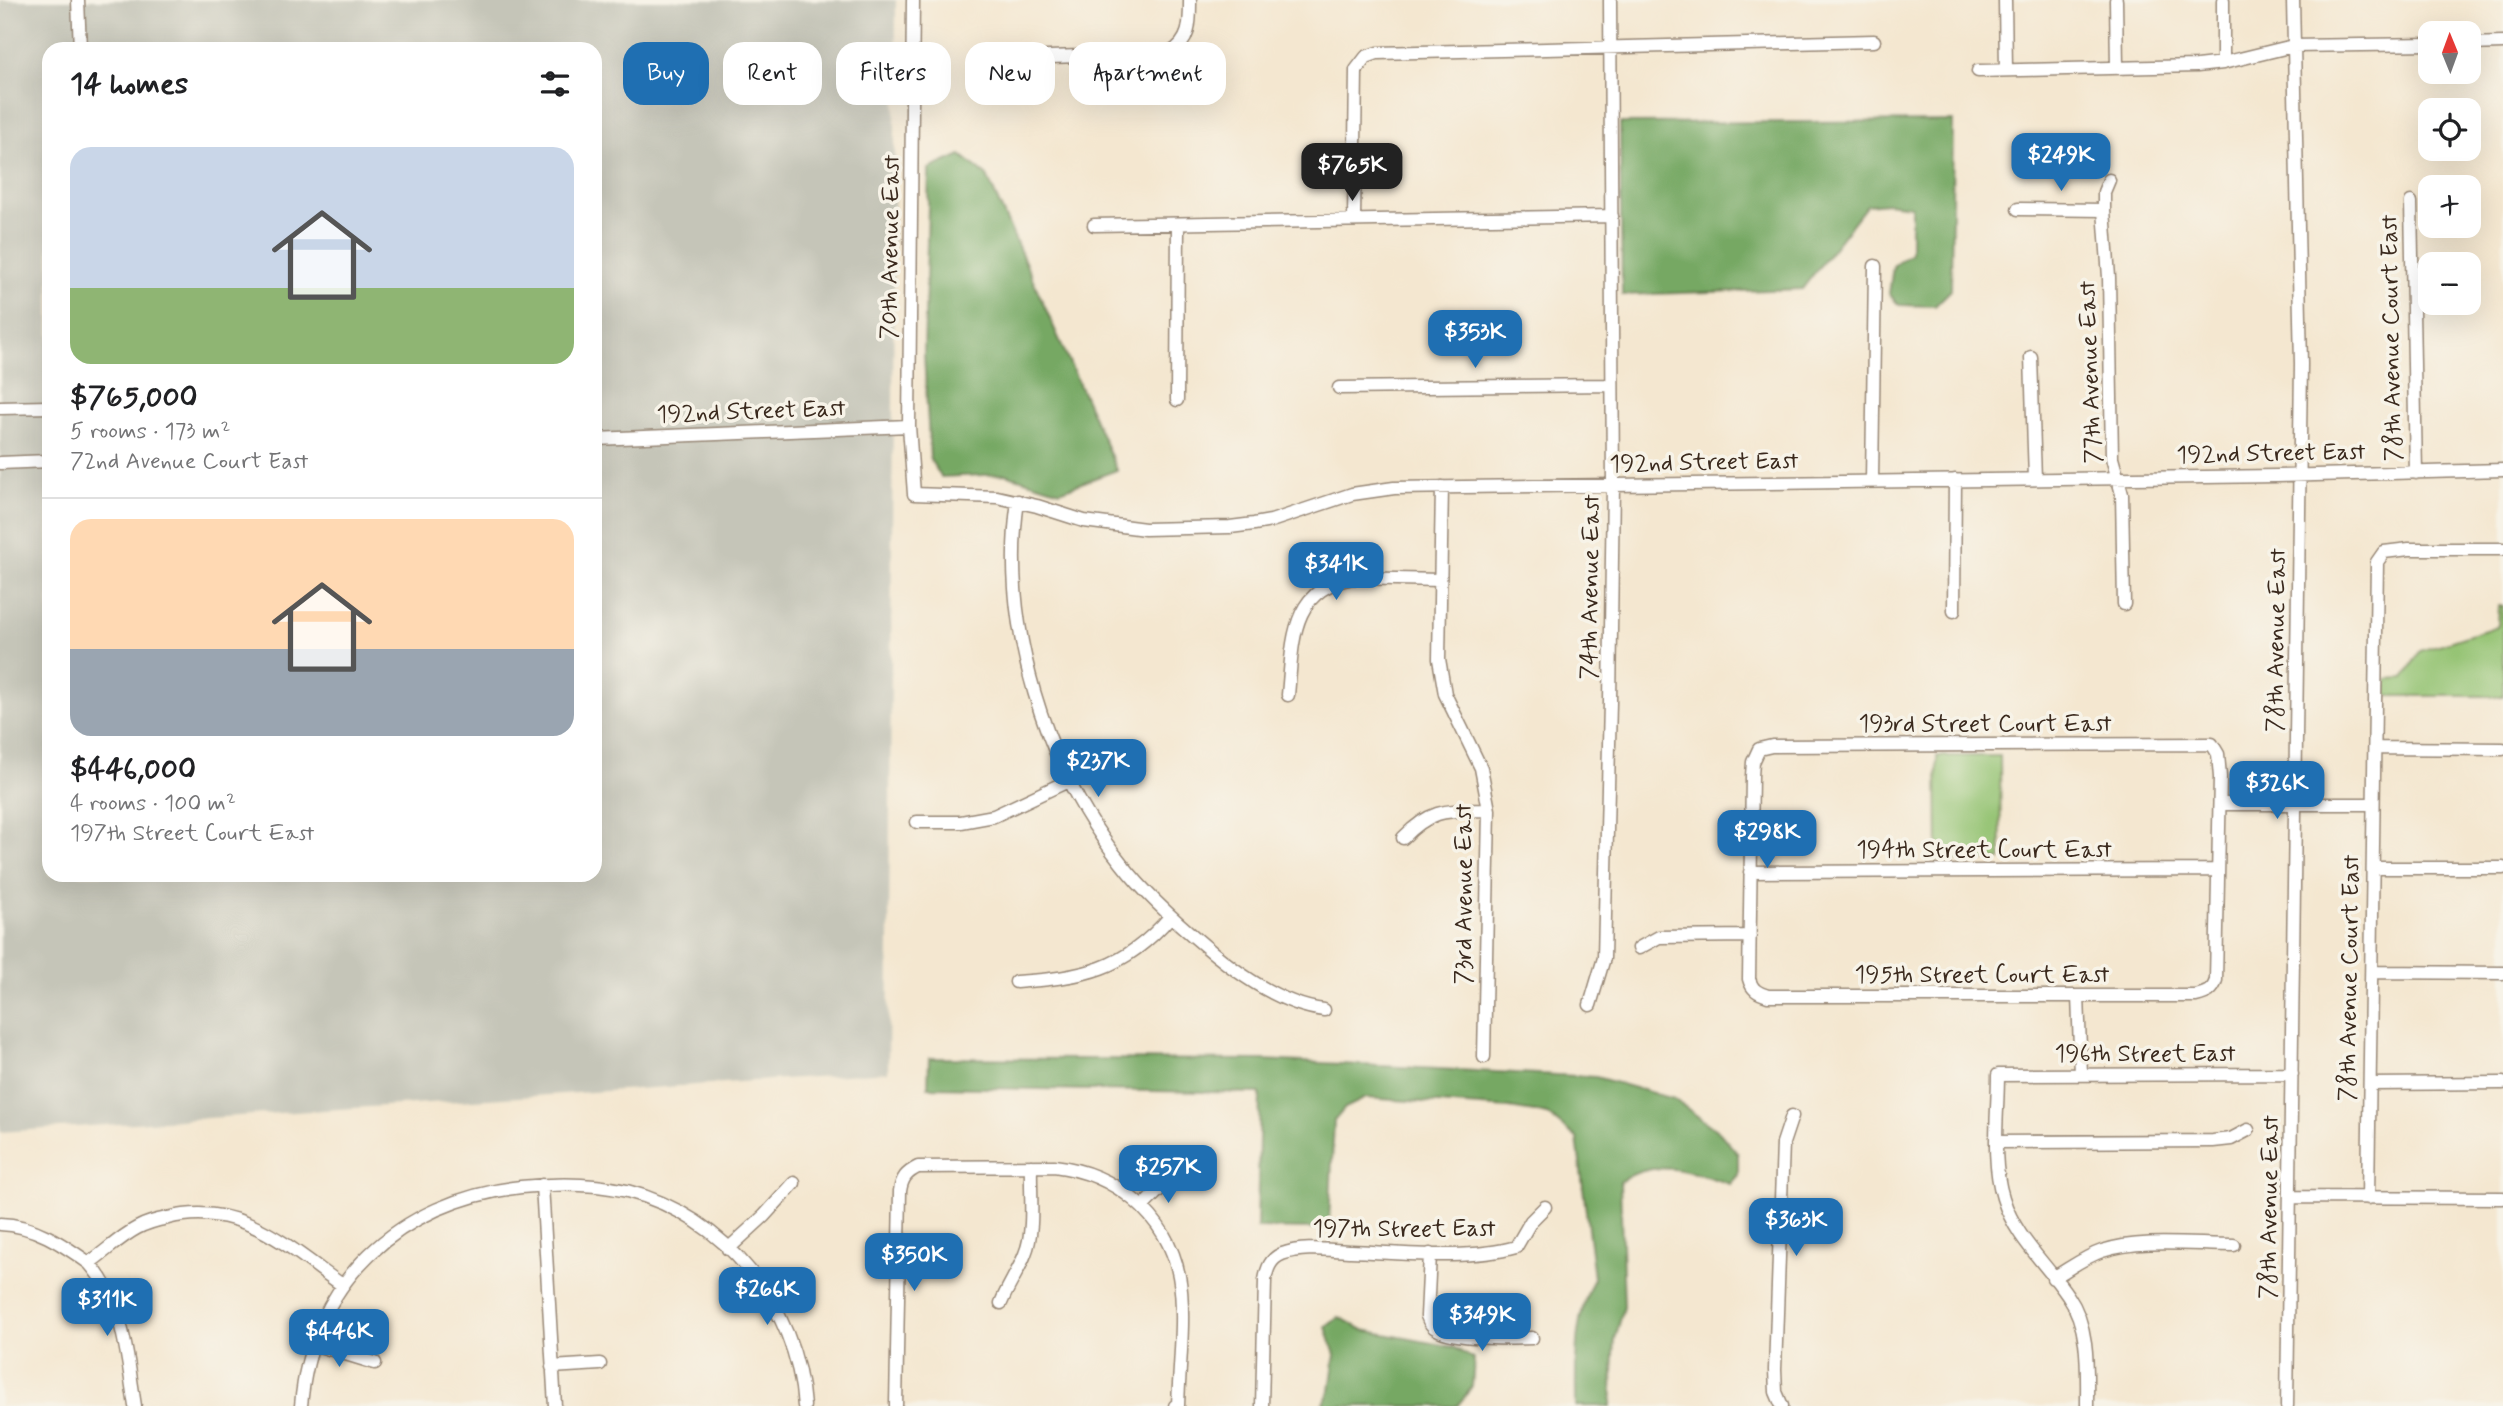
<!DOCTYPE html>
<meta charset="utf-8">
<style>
:root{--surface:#fff;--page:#f6f6f6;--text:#202124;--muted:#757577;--line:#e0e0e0;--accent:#1f6fb2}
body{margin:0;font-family:Mynerve,sans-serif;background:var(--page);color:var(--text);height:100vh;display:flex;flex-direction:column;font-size:26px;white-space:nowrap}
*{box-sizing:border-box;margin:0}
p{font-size:23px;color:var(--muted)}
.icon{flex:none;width:38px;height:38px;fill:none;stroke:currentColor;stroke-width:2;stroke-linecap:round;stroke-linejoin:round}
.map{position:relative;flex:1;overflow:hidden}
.drawer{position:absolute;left:42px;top:42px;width:560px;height:840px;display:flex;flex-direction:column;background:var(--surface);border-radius:21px;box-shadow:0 7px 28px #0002}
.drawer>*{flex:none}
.top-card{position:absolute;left:623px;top:42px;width:665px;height:63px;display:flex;gap:14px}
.needle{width:46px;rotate:359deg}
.controls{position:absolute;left:2418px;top:21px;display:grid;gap:14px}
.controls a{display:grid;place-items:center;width:63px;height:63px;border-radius:14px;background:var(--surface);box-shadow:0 7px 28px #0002;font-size:35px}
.price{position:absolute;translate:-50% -60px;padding:0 16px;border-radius:14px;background:var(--accent);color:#fff;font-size:23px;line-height:46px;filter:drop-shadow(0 2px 4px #0008)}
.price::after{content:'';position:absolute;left:50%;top:42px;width:21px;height:16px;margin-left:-10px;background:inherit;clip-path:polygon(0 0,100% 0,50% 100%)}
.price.selected{background:#222;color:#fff}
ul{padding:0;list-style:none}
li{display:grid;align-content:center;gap:14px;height:371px;padding:0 28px}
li+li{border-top:2px solid var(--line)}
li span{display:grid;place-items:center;height:217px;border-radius:21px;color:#555}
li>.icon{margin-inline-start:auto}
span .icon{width:126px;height:126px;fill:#fffc;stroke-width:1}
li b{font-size:30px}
h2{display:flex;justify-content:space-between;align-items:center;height:84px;padding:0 28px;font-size:30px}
.tag{padding:0 24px;border-radius:21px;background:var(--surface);box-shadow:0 7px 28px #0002;font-size:24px;line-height:63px}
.tag.selected{background:var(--accent);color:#fff}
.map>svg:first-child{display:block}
</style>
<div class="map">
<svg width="2503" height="1406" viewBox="0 0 2503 1406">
<rect width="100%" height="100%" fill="#f7f3e8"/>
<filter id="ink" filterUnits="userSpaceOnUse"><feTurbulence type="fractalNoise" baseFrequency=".0143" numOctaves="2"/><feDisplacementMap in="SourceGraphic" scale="14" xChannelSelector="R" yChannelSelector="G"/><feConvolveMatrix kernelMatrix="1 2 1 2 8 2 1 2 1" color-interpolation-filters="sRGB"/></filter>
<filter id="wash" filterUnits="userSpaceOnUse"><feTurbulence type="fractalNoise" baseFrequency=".00686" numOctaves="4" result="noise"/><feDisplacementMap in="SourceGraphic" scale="28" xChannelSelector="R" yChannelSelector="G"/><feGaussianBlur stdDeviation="1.57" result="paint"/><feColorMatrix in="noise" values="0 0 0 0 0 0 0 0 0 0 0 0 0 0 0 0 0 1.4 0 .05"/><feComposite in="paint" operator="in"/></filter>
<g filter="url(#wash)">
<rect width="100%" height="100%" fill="#f4e7d0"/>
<path fill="#c5c5b8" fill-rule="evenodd" d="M0,0H896L888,1072L0,1132ZM49,49H595V875H49Z"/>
<path fill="#93c271" stroke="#677648" stroke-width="2" d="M2499,606H2503V696H2387V679L2404,678L2420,651L2498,626Z
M1937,756H2000L2001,860H1938Z"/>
<path fill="#76a863" stroke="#586940" stroke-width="2" d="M1953,121L1951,290L1935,306L1899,305L1889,294L1893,266L1911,253V206L1887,203L1867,205L1802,289L1622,295L1620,123Z
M961,155L987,176L1117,470L1060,491L1005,474L941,477L930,459L924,354L929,169Z
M929,1058L1264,1060L1596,1077L1674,1099L1719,1132L1738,1154V1175L1730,1184C1693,1172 1654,1157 1620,1182L1624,1307L1615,1339L1611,1406H1576C1576,1358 1573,1322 1594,1278L1577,1138L1547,1114L1509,1108L1366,1098L1345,1108L1334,1121L1329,1223L1313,1229L1257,1228L1260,1093L928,1087Z
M1339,1317L1363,1330L1453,1347L1474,1359L1472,1387L1457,1406H1322L1330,1391L1335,1355L1326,1327Z"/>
</g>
<g filter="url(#ink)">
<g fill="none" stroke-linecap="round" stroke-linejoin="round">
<defs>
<path id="minor" d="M78,0L80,49
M913,0L909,426L914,494L997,497L1037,506L1084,521L1145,529L1230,527L1254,524L1271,521L1352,494L1394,488L2277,476L2503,470
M2005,0L2006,70
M2116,0L2117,67
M2223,0V63
M2469,44L2503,43
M1020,58L1170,53C1191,41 1190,22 1190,0
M1978,71L2197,66L2223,63L2293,46L2431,44
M2109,180L2104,192V210L2109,277L2112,458L2122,494L2124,604
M2411,202L2416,473
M2018,209L2104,210
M1354,220L1356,70L1366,57L1377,53L1874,41
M1094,225L1612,216
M2031,357L2035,479
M1339,388L1611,385
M1177,400L1178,224
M0,408L49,407
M595,439L909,426
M0,463L49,461
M1872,481L1875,266
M1442,487L1439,659L1445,694L1481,768L1489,810L1484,1057
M1018,501C1000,624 1045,768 1122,864C1146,895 1175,921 1205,946C1238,974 1281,1005 1324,1010
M1954,611L1955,480
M1288,695C1293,645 1289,588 1353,578L1440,580
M2212,744L2218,754L2220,777L2216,980C2213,991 2207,993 2196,996H1768C1758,993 1752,990 1749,979L1752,776L1753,762L1759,749L1772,746Z
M2375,748L2503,749
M2220,804H2373
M917,822H961L994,816L1068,781
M1403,838C1433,807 1448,811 1489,810
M2373,868H2503
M1750,872L2218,870
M1639,948L1659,937L1750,936
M2373,972L2503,973
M1016,982C1084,977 1123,971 1170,917
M2078,996L2081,1074
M1590,1005L1604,958L1610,702L1613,485L1610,0
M2370,1084L2503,1083
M1997,1142L2213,1141L2231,1139L2248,1130
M542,1185L555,1406
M2291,1197L2503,1198
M2368,1198L2377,562L2384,552L2409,549H2503
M1142,1207L1170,1179
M0,1224C35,1225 62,1244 89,1263C105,1252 120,1237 137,1228C146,1223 157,1220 168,1218C240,1200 287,1246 342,1285
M728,1249L764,1216L794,1183
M1430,1254L1427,1316C1429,1322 1431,1326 1437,1329C1454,1339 1511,1339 1532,1338
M89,1263C124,1302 127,1357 135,1406
M2053,1278C2069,1269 2084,1257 2102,1251C2140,1238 2194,1245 2234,1245
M1001,1303C1008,1286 1019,1270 1025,1254C1035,1231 1030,1192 1031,1166
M313,1344L375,1363
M552,1367L600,1364
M301,1406C311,1281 399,1201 521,1187C556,1183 592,1183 627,1191C725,1216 797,1306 804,1406
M896,1406L900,1191C902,1178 906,1173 918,1167L1054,1166C1114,1173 1167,1214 1179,1276C1186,1312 1179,1368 1178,1406H1175
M1262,1406L1265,1280C1267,1269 1270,1259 1282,1254C1303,1246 1328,1250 1351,1251C1401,1253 1468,1261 1516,1247L1531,1221L1545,1207
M1782,1406L1776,1392L1775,1370L1783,1143L1792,1116
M2087,1406C2087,1370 2090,1327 2068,1296C2046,1263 2015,1238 2003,1198C1991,1160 1998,1115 1998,1075L2292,1074
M2287,1406L2301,364L2293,0"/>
</defs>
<use href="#minor" stroke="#988877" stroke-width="15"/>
<use href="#minor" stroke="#fff" stroke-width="12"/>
</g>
</g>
<g text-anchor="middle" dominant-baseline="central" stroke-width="7" stroke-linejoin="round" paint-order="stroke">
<g font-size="24" fill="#3b2a1e" stroke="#f7f3e8">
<text transform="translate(891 247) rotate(-89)">70th Avenue East</text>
<text transform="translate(2392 338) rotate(-91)">78th Avenue Court East</text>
<text transform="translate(2091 372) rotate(-92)">77th Avenue East</text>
<text transform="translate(751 412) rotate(-2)">192nd Street East</text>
<text transform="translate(2271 454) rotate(-1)">192nd Street East</text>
<text transform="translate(1704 463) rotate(-1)">192nd Street East</text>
<text transform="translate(1591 587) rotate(-89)">74th Avenue East</text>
<text transform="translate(2277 640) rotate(-89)">78th Avenue East</text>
<text x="1985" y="724">193rd Street Court East</text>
<text x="1984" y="850">194th Street Court East</text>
<text transform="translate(1464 894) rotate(-90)">73rd Avenue East</text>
<text x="1982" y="975">195th Street Court East</text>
<text transform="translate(2350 978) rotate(-89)">78th Avenue Court East</text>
<text x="2145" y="1054">196th Street East</text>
<text transform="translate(2270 1207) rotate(-89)">78th Avenue East</text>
<text x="1404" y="1229">197th Street East</text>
</g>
</g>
</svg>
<div class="controls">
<a><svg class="needle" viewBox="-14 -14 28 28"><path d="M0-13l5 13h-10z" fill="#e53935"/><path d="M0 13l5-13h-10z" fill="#757577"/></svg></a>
<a><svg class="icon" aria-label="locate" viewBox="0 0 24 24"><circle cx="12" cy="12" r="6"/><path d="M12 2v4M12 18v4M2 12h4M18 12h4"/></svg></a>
<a>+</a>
<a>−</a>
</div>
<b class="price" style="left:2061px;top:193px">$249K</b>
<b class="price selected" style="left:1352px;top:203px">$765K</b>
<b class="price" style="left:1475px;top:370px">$353K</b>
<b class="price" style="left:1336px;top:602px">$341K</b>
<b class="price" style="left:1098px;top:799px">$237K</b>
<b class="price" style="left:2277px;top:821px">$326K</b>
<b class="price" style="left:1767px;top:870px">$298K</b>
<b class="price" style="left:1168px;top:1205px">$257K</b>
<b class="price" style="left:1796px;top:1258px">$363K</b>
<b class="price" style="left:914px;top:1293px">$350K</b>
<b class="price" style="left:767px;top:1327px">$266K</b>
<b class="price" style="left:107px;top:1338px">$311K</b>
<b class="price" style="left:1482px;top:1353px">$349K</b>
<b class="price" style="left:339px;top:1369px">$446K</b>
<div class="top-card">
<a class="tag selected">Buy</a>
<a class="tag">Rent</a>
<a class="tag">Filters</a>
<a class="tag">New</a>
<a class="tag">Apartment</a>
</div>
<section class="drawer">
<h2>14 homes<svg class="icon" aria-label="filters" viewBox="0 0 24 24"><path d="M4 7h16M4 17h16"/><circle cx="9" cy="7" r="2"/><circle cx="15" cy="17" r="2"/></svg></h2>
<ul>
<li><span style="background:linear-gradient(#c9d6e8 65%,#8fb573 0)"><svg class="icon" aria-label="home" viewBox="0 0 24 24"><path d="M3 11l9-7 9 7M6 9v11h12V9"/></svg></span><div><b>$765,000</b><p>5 rooms · 173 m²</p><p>72nd Avenue Court East</p></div></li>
<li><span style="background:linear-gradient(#ffd9b3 60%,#9aa5b1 0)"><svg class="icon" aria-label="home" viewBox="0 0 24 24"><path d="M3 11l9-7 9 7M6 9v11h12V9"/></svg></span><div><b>$446,000</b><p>4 rooms · 100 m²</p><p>197th Street Court East</p></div></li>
</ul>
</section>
</div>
